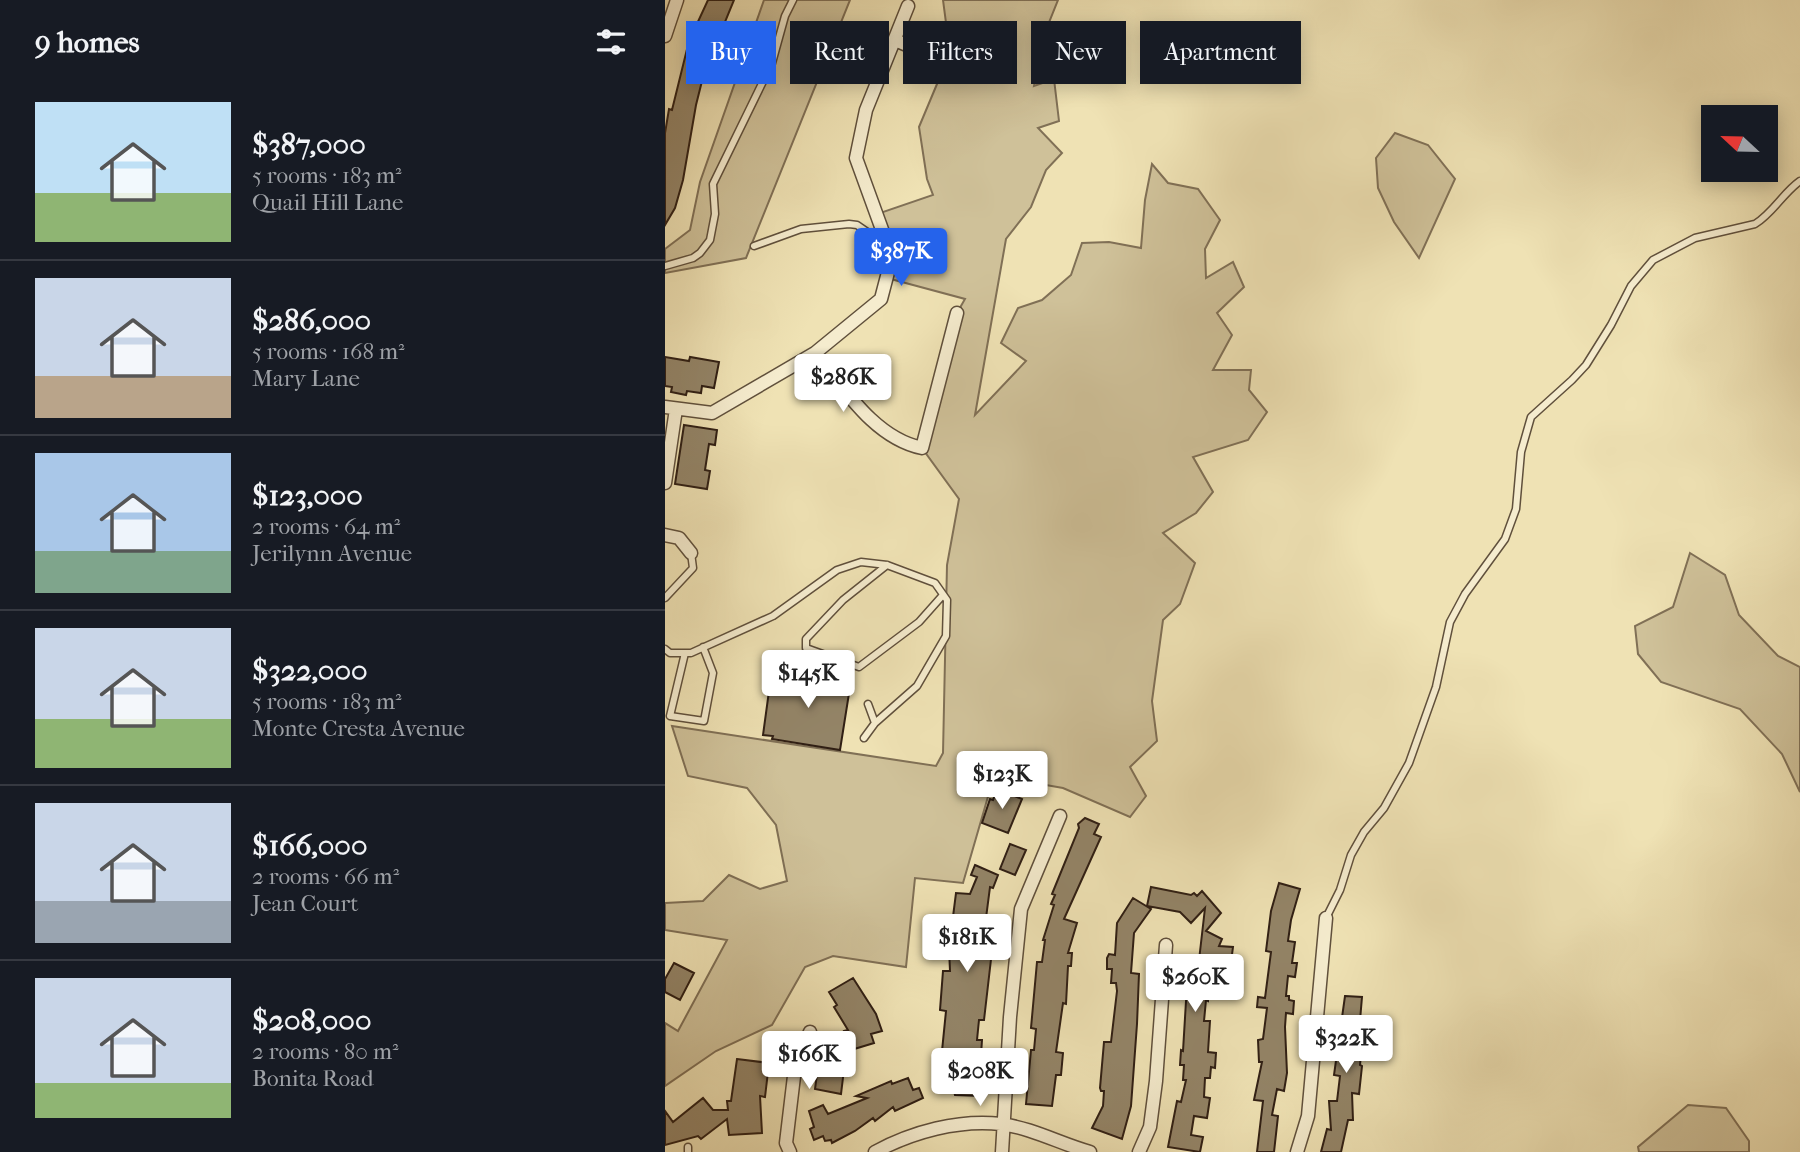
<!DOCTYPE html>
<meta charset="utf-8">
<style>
:root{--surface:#171b24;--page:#20242c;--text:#f1f3f6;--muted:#9ea1a6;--line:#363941;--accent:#2563eb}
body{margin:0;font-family:"IM FELL French Canon",serif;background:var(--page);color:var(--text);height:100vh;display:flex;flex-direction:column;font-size:26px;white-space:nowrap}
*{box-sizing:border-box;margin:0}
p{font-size:23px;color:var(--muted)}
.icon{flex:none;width:38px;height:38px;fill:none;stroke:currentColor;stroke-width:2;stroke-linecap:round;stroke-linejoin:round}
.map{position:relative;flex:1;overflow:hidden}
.drawer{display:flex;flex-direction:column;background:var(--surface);width:665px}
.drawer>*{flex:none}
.hud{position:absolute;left:21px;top:21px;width:665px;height:63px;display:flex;gap:14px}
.needle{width:46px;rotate:292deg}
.buttons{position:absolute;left:1036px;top:105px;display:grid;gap:14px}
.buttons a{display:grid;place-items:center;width:77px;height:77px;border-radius:0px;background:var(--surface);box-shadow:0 4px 18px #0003;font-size:35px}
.price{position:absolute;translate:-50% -60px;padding:0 16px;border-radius:7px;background:#fff;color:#222;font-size:23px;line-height:46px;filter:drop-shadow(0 2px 4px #0008)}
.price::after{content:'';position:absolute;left:50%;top:42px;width:21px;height:16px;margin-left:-10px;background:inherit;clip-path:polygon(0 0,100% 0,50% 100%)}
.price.selected{background:var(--accent);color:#fff}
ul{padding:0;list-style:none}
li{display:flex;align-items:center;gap:21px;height:175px;padding:0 35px}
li+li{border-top:2px solid var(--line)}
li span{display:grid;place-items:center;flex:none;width:196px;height:140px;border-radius:0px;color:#555}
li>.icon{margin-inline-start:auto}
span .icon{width:84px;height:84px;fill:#fffc;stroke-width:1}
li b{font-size:30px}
h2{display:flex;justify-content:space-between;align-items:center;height:84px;padding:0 35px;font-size:30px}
.tag{padding:0 24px;border-radius:0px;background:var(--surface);box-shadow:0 4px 18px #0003;font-size:24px;line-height:63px}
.tag.selected{background:var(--accent);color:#fff}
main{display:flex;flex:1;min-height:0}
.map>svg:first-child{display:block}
</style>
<main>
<section class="drawer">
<h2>9 homes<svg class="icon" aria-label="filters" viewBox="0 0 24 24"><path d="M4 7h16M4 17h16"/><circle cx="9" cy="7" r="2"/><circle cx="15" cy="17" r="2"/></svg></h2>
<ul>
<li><span style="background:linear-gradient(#bfe0f5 65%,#8fb573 0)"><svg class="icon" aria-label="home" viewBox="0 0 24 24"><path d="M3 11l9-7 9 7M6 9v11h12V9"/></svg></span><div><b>$387,000</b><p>5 rooms · 183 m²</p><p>Quail Hill Lane</p></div></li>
<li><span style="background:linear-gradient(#c9d6e8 70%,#b9a48a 0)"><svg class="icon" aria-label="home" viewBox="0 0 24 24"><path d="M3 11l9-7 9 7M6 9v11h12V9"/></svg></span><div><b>$286,000</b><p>5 rooms · 168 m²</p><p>Mary Lane</p></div></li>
<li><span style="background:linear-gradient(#a9c7e8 70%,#7fa58c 0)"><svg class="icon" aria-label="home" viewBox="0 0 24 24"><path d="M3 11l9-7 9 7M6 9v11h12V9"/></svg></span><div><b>$123,000</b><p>2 rooms · 64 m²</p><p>Jerilynn Avenue</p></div></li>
<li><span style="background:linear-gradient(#c9d6e8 65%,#8fb573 0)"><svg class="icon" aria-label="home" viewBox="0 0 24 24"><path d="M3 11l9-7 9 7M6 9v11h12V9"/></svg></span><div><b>$322,000</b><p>5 rooms · 183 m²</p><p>Monte Cresta Avenue</p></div></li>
<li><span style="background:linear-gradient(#c9d6e8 70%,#9aa5b1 0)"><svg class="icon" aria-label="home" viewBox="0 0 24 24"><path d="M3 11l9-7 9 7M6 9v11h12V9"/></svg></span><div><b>$166,000</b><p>2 rooms · 66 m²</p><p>Jean Court</p></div></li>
<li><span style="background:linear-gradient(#c9d6e8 75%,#8fb573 0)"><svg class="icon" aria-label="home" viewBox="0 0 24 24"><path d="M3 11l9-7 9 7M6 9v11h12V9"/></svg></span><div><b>$208,000</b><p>2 rooms · 80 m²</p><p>Bonita Road</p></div></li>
</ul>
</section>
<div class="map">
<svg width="1135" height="1152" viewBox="0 0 1135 1152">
<rect width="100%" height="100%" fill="#efe2b4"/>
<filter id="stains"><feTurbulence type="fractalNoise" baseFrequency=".00286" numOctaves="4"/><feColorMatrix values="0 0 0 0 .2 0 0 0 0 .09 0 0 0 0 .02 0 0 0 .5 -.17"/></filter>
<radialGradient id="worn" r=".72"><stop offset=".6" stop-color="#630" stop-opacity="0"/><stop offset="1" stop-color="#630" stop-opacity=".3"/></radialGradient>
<path fill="#cfc199" stroke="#807056" stroke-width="2" d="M99,0H185L81,258L0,273V249L25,230L35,182Z
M278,0H393L379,35L369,86L389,79L394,121L373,128L397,153L381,170L366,207L341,239L310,415L361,361L336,343L353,308L377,300L406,275L417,243L444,242L476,248L480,200L487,164L503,183L533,189L555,220L540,249L541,278L568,262L579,287L552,313L567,335L548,370H586L584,390L602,412L583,440L528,457L548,492L531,513L498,533L530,563L515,604L498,620L487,701L492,741L465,767L481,796L465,817L398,788L329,776L298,883L250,878L241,967L168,956L140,967L107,1025L51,1051L0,1086V1023L13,1031L62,940L0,930V903L38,901L64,875L95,889L122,881L111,825L82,788L23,776L7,726L271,766L278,753L282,565L294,499L257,448L292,313L300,299L222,278L227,257L212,214L268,195L262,179L254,127L285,53Z
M730,133L763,145L790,179L754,258L729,222L713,188L711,158Z
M1025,553L1060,575L1074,615L1113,656L1135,667V792L1117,754L1075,709L996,682L973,654L970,626L1008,607Z
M1023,1105L1061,1108L1084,1141V1152H974L973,1147Z"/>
<path fill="#938467" stroke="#301f14" stroke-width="2" d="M43,0H69L39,73L31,105L18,180L10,208L0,225V133L4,109L7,110L24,41Z
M0,357L24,361L25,357L54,362L49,388L37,386L36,393L22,391L21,395L6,392L7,387L0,386Z
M19,425L52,430L50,445L44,444L40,470L45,471L42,489L10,484Z
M118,671L175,677L174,685L185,687L175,750L107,739L108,736L98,735L104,691L115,693Z
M332,789L357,799L343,833L317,823L325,799L328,800Z
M420,818L434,824L429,834L436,837L399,919L412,923L403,953H407L406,966H403L401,1004L398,1003L391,1052L398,1053L396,1075H391L387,1106L361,1104L366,1050H369L371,1029L366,1028L372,962H377L380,940H378L389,905L386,904L390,895L387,894L414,828L413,824Z
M345,844L361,850L350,875L335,869Z
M310,865L333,875L328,888L325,887L318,941L328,942L319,1020H314L312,1040H317L316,1055H311V1064L272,1063V1051H277L281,1011L275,1010L278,971H285L284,948L291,893L305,894L312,877L306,875Z
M614,883L635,889L626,920L623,941L630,942L627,963H632L630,977L623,976L621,996H624V1000L629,1001L628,1014L621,1013L620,1027L622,1073L619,1091L612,1089L607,1115L613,1116L609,1152H592L598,1101L589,1100L597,1062H594L593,1040L598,1039L602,1008L592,1007L593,997L600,998L606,952L601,951L606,911Z
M486,887L526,895L529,893L532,896L537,891L556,913L541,931L557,939L554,946L568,947L565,970L549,968L546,996L543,995V1001L541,1000L539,1021H545L543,1052L551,1053L550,1068L546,1067L545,1078H540L539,1097L545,1098L542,1118L529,1116L526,1135L538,1137L535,1152L503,1147L512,1101L516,1102L521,1080H518L519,1065H515L516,1050L518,1051L523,968L533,969L540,908L526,923L515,912L482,906Z
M468,898L486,909L469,933L466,973L474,974L472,1024L466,1106L457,1139L427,1128L438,1106L439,1091H436L435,1088L439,1042H446L452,991L451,983H446L447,969H442V958L444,954L450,955L452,923Z
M9,963L29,973L15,1000L0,992V979Z
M188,978L211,1014L217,1031L206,1034L209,1043L186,1050L179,1031L183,1030L169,1007L172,1005L164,992Z
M680,996L697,997L693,1044H697L695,1065L697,1066L694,1094L687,1093L688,1120H683L676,1152H656L662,1129L666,1130L664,1101H672L675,1076L669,1075Z
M72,1059L104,1063L100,1097L95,1096L97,1133L64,1135L62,1119L36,1139L33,1136L0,1145V1111L8,1122L38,1098L48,1110H63L62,1101H66Z
M164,1059L180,1061L176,1094L150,1089L152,1074L154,1075L155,1070L162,1071Z
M243,1078L248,1090L254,1088L258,1098L230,1111L228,1107L210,1121L208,1118L190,1131L167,1143L166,1140L160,1141L158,1136L149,1140L145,1129L149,1127L144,1111L158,1105L163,1114L202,1098L191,1096L226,1081L227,1084Z
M284,1081H316V1096L290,1095L289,1091H284Z"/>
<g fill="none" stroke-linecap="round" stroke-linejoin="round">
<defs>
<path id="lane" d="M89,246L136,229L184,224L192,225L208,236L220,240
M0,266L28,258L35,253L45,240L50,214L48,184L107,63L120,16L128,0
M222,565L178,600L141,639V648L194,667L254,622L278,595
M0,598L28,568L26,553
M0,649L5,653H26L108,616L172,570L196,562L222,565L270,583L282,600L281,636L252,686L210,723L203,704
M20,653L5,716L39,721L48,673L38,647
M199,738L210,723
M661,918L675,890L686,855L699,832L719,808L744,763L771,687L785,622L800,594L840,539L851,509L856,452L866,417L907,380L921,365L946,325L966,286L988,260L1030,238L1090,224C1108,213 1118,193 1135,181
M23,1147V1152"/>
<path id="street" d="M0,36L12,0
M230,40L256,51
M150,353C179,388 209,438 257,448L292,313
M0,407L47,413L150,353L216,299L227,257L191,158L201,110L243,6
M0,483L11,409
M0,535L14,538L26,553
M125,1152L121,1143L130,1068L145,1032
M210,1152C247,1132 294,1119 336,1124C367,1128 396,1144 425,1152
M337,1152L345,1017L356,909L395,816
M474,1152L485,1127L491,1081L501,945
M632,1152L643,1116L661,918"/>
</defs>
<use href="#lane" stroke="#60503c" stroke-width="9"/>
<use href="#street" stroke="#60503c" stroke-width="15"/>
<use href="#lane" stroke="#f5ecce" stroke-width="6"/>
<use href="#street" stroke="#f5ecce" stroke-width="12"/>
</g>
<rect width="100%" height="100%" filter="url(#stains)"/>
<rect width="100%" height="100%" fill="url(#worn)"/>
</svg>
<div class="buttons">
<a><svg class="needle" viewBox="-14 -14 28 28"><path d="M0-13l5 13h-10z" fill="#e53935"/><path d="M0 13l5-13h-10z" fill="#9ea1a6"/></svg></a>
</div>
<b class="price selected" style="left:236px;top:288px">$387K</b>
<b class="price" style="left:178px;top:414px">$286K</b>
<b class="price" style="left:143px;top:710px">$145K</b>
<b class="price" style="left:337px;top:811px">$123K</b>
<b class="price" style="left:302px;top:974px">$181K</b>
<b class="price" style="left:530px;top:1014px">$260K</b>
<b class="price" style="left:681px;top:1075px">$322K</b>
<b class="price" style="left:144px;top:1091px">$166K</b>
<b class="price" style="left:315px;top:1108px">$208K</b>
<div class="hud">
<a class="tag selected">Buy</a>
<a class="tag">Rent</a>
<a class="tag">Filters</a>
<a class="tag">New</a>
<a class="tag">Apartment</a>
</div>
</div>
</main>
